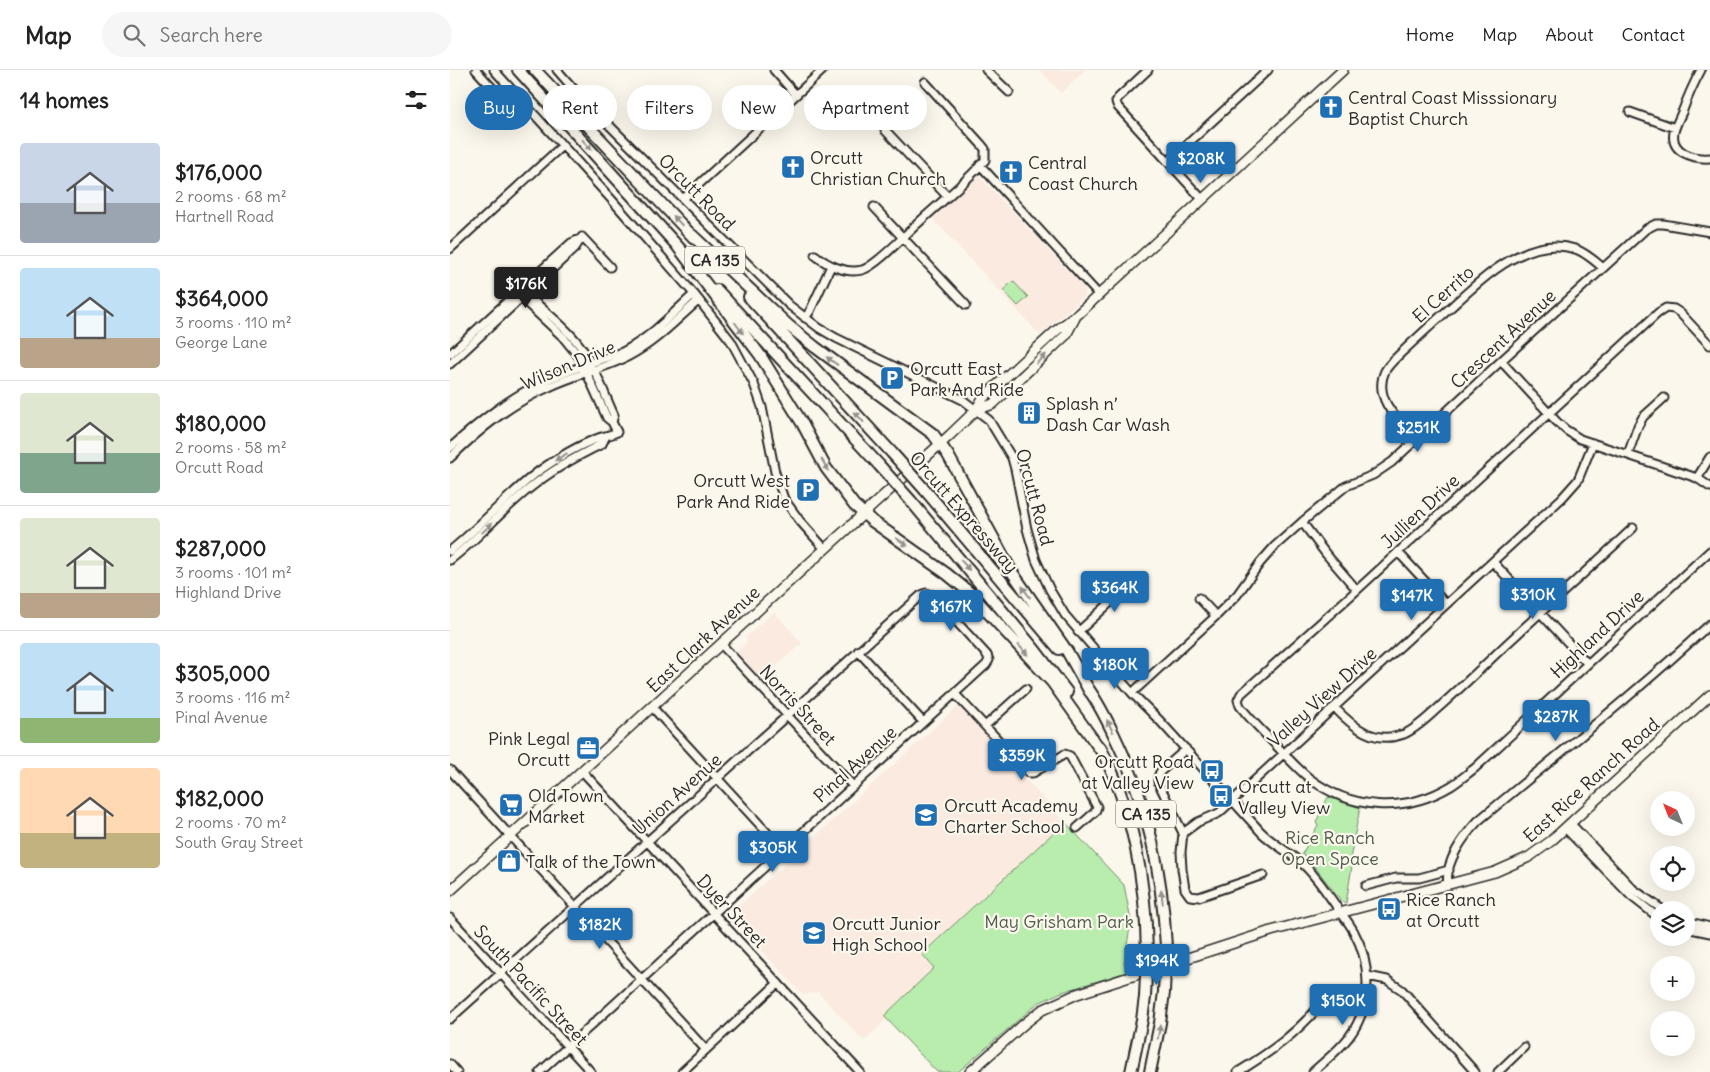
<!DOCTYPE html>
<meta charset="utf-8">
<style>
:root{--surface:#fff;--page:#f6f6f6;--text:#222;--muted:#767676;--line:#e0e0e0;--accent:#1f6fb2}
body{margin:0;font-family:Delius,sans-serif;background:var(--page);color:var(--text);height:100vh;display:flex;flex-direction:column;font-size:19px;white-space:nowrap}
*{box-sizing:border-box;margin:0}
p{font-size:16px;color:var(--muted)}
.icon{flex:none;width:28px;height:28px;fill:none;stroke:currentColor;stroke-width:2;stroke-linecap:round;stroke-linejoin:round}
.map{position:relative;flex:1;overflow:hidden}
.sheet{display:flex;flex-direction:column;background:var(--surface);width:450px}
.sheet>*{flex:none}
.top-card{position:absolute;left:15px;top:15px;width:475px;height:45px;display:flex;gap:10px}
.needle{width:32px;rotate:317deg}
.controls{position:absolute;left:1200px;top:721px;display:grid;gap:10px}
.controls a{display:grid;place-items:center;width:45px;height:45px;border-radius:50%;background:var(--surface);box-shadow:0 5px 20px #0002;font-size:25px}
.price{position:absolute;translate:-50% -42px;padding:0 11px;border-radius:5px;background:var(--accent);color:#fff;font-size:16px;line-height:32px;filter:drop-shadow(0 1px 2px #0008)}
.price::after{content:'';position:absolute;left:50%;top:30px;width:15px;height:11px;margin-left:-8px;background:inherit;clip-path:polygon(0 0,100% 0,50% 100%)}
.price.on{background:#222;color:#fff}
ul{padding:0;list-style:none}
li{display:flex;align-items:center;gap:15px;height:125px;padding:0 20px}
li+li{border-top:1px solid var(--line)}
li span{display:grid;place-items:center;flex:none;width:140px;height:100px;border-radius:5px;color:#555}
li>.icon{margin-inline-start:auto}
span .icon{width:60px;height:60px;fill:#fffc;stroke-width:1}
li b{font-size:21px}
h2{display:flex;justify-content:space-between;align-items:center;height:60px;padding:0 20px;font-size:21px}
.pill{padding:0 18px;border-radius:22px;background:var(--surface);box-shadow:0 5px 20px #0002;font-size:18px;line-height:45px}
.pill.on{background:var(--accent);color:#fff}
header{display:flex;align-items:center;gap:30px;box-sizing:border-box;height:70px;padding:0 25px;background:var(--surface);border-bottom:1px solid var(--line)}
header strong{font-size:24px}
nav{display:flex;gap:28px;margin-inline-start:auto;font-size:18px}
.search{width:350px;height:45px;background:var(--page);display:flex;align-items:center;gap:12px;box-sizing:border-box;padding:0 18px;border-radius:28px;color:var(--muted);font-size:19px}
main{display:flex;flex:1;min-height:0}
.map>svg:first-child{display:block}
</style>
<header>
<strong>Map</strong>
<div class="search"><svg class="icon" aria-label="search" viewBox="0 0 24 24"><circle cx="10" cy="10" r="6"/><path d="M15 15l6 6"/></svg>Search here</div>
<nav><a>Home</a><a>Map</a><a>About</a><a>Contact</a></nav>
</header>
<main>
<section class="sheet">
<h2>14 homes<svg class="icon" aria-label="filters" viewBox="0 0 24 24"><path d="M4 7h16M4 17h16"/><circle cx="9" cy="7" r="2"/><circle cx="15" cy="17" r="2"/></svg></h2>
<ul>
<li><span style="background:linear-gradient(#c9d6e8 60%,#9aa5b1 0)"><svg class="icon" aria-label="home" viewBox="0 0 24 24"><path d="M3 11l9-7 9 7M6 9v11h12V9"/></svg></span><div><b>$176,000</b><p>2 rooms · 68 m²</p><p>Hartnell Road</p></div></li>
<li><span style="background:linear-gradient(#bfe0f5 70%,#b9a48a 0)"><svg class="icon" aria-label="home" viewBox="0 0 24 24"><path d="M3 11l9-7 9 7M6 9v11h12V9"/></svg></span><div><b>$364,000</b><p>3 rooms · 110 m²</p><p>George Lane</p></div></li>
<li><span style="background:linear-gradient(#dfe7d0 60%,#7fa58c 0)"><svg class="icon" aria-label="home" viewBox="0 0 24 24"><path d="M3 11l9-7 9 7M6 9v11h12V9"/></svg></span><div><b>$180,000</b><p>2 rooms · 58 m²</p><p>Orcutt Road</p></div></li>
<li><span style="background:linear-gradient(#dfe7d0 75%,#b9a48a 0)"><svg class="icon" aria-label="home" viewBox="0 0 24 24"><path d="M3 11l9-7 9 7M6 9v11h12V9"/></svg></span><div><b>$287,000</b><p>3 rooms · 101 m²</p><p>Highland Drive</p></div></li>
<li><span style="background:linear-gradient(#bfe0f5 75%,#8fb573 0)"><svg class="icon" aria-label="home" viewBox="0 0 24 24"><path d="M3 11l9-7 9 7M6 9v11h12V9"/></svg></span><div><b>$305,000</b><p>3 rooms · 116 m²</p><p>Pinal Avenue</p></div></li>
<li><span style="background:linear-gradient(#ffd9b3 65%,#c2b280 0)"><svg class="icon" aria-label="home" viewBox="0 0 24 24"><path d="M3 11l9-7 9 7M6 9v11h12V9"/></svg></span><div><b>$182,000</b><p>2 rooms · 70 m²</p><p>South Gray Street</p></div></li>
</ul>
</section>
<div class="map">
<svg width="1260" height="1002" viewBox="0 0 1260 1002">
<rect width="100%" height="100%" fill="#fbf7ec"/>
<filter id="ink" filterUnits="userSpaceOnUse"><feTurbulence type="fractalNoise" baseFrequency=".02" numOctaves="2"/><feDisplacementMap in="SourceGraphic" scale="10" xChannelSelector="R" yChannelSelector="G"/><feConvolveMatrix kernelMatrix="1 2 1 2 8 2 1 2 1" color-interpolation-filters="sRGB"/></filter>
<g filter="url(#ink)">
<path fill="#fbeadf" d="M590,0H635L611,23Z
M527,106L530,107L635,219V226L590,265L482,148Z
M324,542L352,573L311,609L287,582L296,573L297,566Z
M508,636L615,752L472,884L485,898L434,946L437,949L414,971L368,922L353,925L279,845Z"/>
<path fill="#b8edae" stroke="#728c6c" d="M563,211L578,227L568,236L553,220Z
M878,727L910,738L900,789L902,796L896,833L892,832L862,793L852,784L868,755L866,752Z
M615,752L674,815L681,851L674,893L677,902L612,922L588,933L508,1002H487L434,946L484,898L472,884Z"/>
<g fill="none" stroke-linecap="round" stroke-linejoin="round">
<defs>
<path id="minor" d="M26,0L68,46
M44,0L162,130L244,224L281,271L304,314L312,337L325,402L334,429L350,451L374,478
M107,0L129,25L339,235L369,258L386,268L513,330L539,350L562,388L565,399L577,459L586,490L600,520L615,545L682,623L710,651L811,762C825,776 843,784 856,797C869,810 879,826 889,840C894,847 900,854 904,862C922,895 922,936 899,967C889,980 875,991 863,1002
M324,0L346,25
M536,0L559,22
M698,0L668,28L666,32L668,37L752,129
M1251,0C1244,13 1238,26 1233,40C1230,47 1226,54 1224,62C1220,83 1244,89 1260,88
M1180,42L1225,58
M435,60L497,126
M718,92L818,0
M530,95L649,225
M233,129L373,0
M424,137L516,235
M132,167L160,197
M0,179L113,75
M365,185C377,195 396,204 412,200C426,196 453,167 465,156C488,134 515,114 535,90V79L531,74L475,12
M74,222C91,239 112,253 127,272C144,293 153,321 164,345L162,352
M355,248L360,241L381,196
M1260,275L1230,243L1224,239L1216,238L1208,243L907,520L791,624L788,630L790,636C799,648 810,659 821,670C833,682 845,697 859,708C901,740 954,744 1001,716C1009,711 1017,704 1025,698L1260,481
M0,284L121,173L130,169
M1051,291L1106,351L1116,360L1130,369L1247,408L1260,417
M0,294L125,178L132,167
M966,369C950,352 922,329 935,301C939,294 945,289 951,283C967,268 983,253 999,239C1031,210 1077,164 1125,179C1135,182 1145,191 1153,198
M0,378C30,351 60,327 97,310C113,303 130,297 147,291C156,287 167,285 176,280C202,266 222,244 244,224
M1178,384L1188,356L1193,347L1214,328
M0,388C30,359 60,334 99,317C124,305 152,299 177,287C205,273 226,250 249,230
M1247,408L1260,387
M852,452L876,484L907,520
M0,481C31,456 57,425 89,401C106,389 125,377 146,369C153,366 159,366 167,362L162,352L157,348L130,288L113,267L67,224
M948,482L996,534
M0,490C29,468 52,440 80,418C102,400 127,386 152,374L155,368
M1043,492L1137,593
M749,528L766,546
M628,562L664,529L668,519L666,510
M271,574L403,716
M408,581L473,652
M682,623L766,546L787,525L810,493L825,476L852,452L896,416L923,405L942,392L1051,291L1196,159L1206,154H1213L1260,162
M505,624L579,703H583L615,684L620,686L647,737L645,742L627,758
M202,637L333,780
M884,637C903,657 924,675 954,664C966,659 977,648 987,639C1006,622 1025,604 1043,587C1089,543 1137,501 1183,458
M535,656L576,619
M736,679L710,702L708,707V712L733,763L731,782L732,799L735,819L740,826L749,827L813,805
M0,700L256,980
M132,701L410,1002
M1120,753L1183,819L1213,840
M1115,758L1181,826L1209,848
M733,763L748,752L769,743L1112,428L1128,410L1143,373
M998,814C994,793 1014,766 1028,751C1106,686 1186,623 1260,554
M916,816L946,808H969L999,800
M0,848L141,1002
M1236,851L1260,857
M1236,858L1260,863
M918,906L937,910L952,920L1025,1002
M0,949L470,526L476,523L482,525L537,585L539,590L536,595L90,1002
M0,994L7,1002
M232,1002L328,913
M788,1002C822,981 846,964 872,933
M1048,1002L1074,977"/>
<path id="major" d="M526,340L543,334L616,265L625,248
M0,821L500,365L526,340L533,328L607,260L627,245L893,0
M520,1002L574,954L592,940L627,924L821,861L1045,802L1079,787L1101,771L1260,625"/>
<path id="highway" d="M68,0L232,181
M85,0L245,169
M242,165L339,256L365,277L483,364L498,385L562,502L617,581L640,622
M228,177L310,285L352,353L376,398L404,435L422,451L497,504L519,522L602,612L652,682
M267,220L429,395
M299,227L442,383
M475,420L609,579
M461,431L585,580L617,622
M637,617C648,632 657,650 665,667C698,735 712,801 716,876
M650,677C683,738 696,814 697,882
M681,1002L692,950L695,927
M700,1002L710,953L714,922"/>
</defs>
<use href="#minor" stroke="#2b2b2b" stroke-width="11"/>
<use href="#major" stroke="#2b2b2b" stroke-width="12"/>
<use href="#highway" stroke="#2b2b2b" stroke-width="14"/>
<use href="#minor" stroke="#fbf7ec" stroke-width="7"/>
<use href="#major" stroke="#fbf7ec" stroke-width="9"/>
<use href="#highway" stroke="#fbf7ec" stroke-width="10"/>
<defs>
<path id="highway-bridge" d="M442,383L475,420
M429,395L461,431
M714,922L716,876
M695,927L697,882"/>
</defs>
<use href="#highway-bridge" stroke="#2b2b2b" stroke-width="14" stroke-linecap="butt"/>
<use href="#highway-bridge" stroke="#fbf7ec" stroke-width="10"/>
</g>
<defs><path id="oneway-solid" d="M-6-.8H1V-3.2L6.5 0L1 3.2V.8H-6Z" transform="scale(1.25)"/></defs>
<g fill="#93918c">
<use href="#oneway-solid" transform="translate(137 75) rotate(48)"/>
<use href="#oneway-solid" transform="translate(228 151) rotate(-133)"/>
<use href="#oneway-solid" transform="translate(289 258) rotate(53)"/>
<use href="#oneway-solid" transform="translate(591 289) rotate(-43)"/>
<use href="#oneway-solid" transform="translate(382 291) rotate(-144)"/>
<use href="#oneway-solid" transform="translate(409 347) rotate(-132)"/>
<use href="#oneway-solid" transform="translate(111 387) rotate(149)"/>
<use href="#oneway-solid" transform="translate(375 395) rotate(60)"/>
<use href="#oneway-solid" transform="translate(37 458) rotate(-43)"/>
<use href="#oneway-solid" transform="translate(452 472) rotate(34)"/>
<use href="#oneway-solid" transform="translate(515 495) rotate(50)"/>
<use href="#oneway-solid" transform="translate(576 522) rotate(-125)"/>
<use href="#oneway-solid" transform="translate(573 580) rotate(48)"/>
<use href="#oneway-solid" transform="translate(660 656) rotate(-117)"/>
<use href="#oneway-solid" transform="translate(712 827) rotate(-97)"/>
<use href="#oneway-solid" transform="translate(709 962) rotate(-79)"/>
</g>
</g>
<defs>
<symbol id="church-square" viewBox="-11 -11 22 22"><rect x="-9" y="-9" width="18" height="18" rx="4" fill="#1f6fb2" stroke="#fbf7ec"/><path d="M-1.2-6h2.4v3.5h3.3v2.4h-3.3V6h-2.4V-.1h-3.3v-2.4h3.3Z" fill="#fff"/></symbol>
<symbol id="parking-square" viewBox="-11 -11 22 22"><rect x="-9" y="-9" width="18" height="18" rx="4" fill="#1f6fb2" stroke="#fbf7ec"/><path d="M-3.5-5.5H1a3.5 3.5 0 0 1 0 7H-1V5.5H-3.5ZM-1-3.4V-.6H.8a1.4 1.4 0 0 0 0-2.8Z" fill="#fff"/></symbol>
<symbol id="building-square" viewBox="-11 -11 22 22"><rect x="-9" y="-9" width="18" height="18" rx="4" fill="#1f6fb2" stroke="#fbf7ec"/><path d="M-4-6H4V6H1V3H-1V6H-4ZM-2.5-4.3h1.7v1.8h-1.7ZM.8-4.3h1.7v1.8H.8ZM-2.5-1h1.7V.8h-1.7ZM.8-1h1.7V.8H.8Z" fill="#fff"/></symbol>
<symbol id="office-square" viewBox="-11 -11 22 22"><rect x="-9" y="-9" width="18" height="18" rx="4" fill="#1f6fb2" stroke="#fbf7ec"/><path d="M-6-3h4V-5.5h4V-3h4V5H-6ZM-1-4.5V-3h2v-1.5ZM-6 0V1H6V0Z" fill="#fff"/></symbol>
<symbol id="bus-square" viewBox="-11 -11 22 22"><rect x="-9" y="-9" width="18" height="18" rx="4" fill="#1f6fb2" stroke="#fbf7ec"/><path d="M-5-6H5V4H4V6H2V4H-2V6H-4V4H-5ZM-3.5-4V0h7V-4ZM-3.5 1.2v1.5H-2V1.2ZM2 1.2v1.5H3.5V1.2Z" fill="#fff"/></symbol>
<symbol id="supermarket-square" viewBox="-11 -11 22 22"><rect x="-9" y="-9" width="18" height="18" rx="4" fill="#1f6fb2" stroke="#fbf7ec"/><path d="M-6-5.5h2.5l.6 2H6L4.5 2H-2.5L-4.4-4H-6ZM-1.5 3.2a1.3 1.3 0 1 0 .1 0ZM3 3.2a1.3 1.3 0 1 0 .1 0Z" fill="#fff"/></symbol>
<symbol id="school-square" viewBox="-11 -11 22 22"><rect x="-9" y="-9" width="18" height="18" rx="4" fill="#1f6fb2" stroke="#fbf7ec"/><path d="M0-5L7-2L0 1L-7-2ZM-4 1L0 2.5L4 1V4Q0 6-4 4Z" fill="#fff"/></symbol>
<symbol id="shop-square" viewBox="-11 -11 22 22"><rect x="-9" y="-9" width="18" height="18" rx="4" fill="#1f6fb2" stroke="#fbf7ec"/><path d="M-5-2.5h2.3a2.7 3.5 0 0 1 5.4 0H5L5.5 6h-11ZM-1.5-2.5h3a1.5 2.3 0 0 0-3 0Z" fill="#fff"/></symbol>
</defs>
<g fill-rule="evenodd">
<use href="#church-square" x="867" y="23" width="28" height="28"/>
<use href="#church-square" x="329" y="83" width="28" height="28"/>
<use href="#church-square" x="547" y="88" width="28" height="28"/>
<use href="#parking-square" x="428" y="294" width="28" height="28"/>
<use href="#building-square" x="565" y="329" width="28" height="28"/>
<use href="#parking-square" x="344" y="406" width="28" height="28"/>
<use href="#office-square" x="124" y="664" width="28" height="28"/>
<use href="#bus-square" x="748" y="687" width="28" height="28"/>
<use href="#bus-square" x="757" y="712" width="28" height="28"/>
<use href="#supermarket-square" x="47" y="721" width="28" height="28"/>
<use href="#school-square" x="462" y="731" width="28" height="28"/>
<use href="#shop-square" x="45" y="777" width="28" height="28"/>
<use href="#bus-square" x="925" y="825" width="28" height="28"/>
<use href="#school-square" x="350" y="849" width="28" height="28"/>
</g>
<g text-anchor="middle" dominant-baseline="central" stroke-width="4.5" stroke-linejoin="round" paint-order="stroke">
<g fill="#fbf7ec" stroke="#696865" stroke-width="1">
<rect x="235" y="176.5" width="60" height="27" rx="4"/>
<rect x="666" y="730.5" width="60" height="27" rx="4"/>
</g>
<g font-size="16" font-weight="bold" fill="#2b2b2b">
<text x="265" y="190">CA 135</text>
<text x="696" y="744">CA 135</text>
</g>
<g font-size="18" fill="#2b2b2b" stroke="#fbf7ec" text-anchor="start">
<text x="898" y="27">Central Coast Misssionary<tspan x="898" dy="21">Baptist Church</tspan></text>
<text x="360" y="87">Orcutt<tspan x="360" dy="21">Christian Church</tspan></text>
<text x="578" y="92">Central<tspan x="578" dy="21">Coast Church</tspan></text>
<text x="460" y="298">Orcutt East<tspan x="460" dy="21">Park And Ride</tspan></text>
<text x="596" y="333">Splash n’<tspan x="596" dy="21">Dash Car Wash</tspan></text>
<text x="340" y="410" text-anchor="end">Orcutt West<tspan x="340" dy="21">Park And Ride</tspan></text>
<text x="120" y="668" text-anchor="end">Pink Legal<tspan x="120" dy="21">Orcutt</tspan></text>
<text x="744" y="691" text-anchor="end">Orcutt Road<tspan x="744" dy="21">at Valley View</tspan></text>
<text x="788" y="716">Orcutt at<tspan x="788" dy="21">Valley View</tspan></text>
<text x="78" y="725">Old Town<tspan x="78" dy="21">Market</tspan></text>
<text x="494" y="735">Orcutt Academy<tspan x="494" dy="21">Charter School</tspan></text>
<text x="76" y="791">Talk of the Town</text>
<text x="956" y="829">Rice Ranch<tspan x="956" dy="21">at Orcutt</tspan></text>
<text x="382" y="853">Orcutt Junior<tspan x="382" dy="21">High School</tspan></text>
</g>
<g font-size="18" fill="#2b2b2b" stroke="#fbf7ec">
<text transform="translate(247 122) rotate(45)">Orcutt Road</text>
<text transform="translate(993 224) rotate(-42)">El Cerrito</text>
<text transform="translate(1053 269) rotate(-43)">Crescent Avenue</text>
<text transform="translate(118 295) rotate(-23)">Wilson Drive</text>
<text transform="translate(585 427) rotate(75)">Orcutt Road</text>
<text transform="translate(970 441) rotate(-43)">Jullien Drive</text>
<text transform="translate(514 442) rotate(49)">Orcutt Expressway</text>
<text transform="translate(1147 564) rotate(-43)">Highland Drive</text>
<text transform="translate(253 569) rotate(-43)">East Clark Avenue</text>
<text transform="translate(872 627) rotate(-42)">Valley View Drive</text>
<text transform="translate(348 635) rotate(47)">Norris Street</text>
<text transform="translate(405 694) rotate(-42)">Pinal Avenue</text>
<text transform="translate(1141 710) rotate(-42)">East Rice Ranch Road</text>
<text transform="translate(227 724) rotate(-42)">Union Avenue</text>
<text transform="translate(282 841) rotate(47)">Dyer Street</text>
<text transform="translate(81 915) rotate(47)">South Pacific Street</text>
</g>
<g font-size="18" fill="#4e5c4c" stroke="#fbf7ec">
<text x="880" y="767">Rice Ranch<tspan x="880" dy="21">Open Space</tspan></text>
<text x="609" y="851">May Grisham Park</text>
</g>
</g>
</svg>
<div class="controls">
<a><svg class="needle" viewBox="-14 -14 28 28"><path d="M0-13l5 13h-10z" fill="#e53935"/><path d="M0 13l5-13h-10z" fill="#767676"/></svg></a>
<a><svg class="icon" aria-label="locate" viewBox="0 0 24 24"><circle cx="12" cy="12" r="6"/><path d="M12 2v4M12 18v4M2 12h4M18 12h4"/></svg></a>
<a><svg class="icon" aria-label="layers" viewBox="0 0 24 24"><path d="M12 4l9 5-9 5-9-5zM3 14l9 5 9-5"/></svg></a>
<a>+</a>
<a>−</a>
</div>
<b class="price" style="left:751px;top:114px">$208K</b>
<b class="price on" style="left:76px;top:239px">$176K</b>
<b class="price" style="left:968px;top:383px">$251K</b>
<b class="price" style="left:665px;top:543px">$364K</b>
<b class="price" style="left:1083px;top:550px">$310K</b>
<b class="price" style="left:962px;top:551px">$147K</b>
<b class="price" style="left:501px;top:562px">$167K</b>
<b class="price" style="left:665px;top:620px">$180K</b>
<b class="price" style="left:1106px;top:672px">$287K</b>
<b class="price" style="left:572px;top:711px">$359K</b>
<b class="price" style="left:323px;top:803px">$305K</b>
<b class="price" style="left:150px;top:880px">$182K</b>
<b class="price" style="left:707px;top:916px">$194K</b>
<b class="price" style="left:893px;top:956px">$150K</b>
<div class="top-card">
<a class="pill on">Buy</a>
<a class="pill">Rent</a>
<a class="pill">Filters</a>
<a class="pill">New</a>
<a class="pill">Apartment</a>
</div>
</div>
</main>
